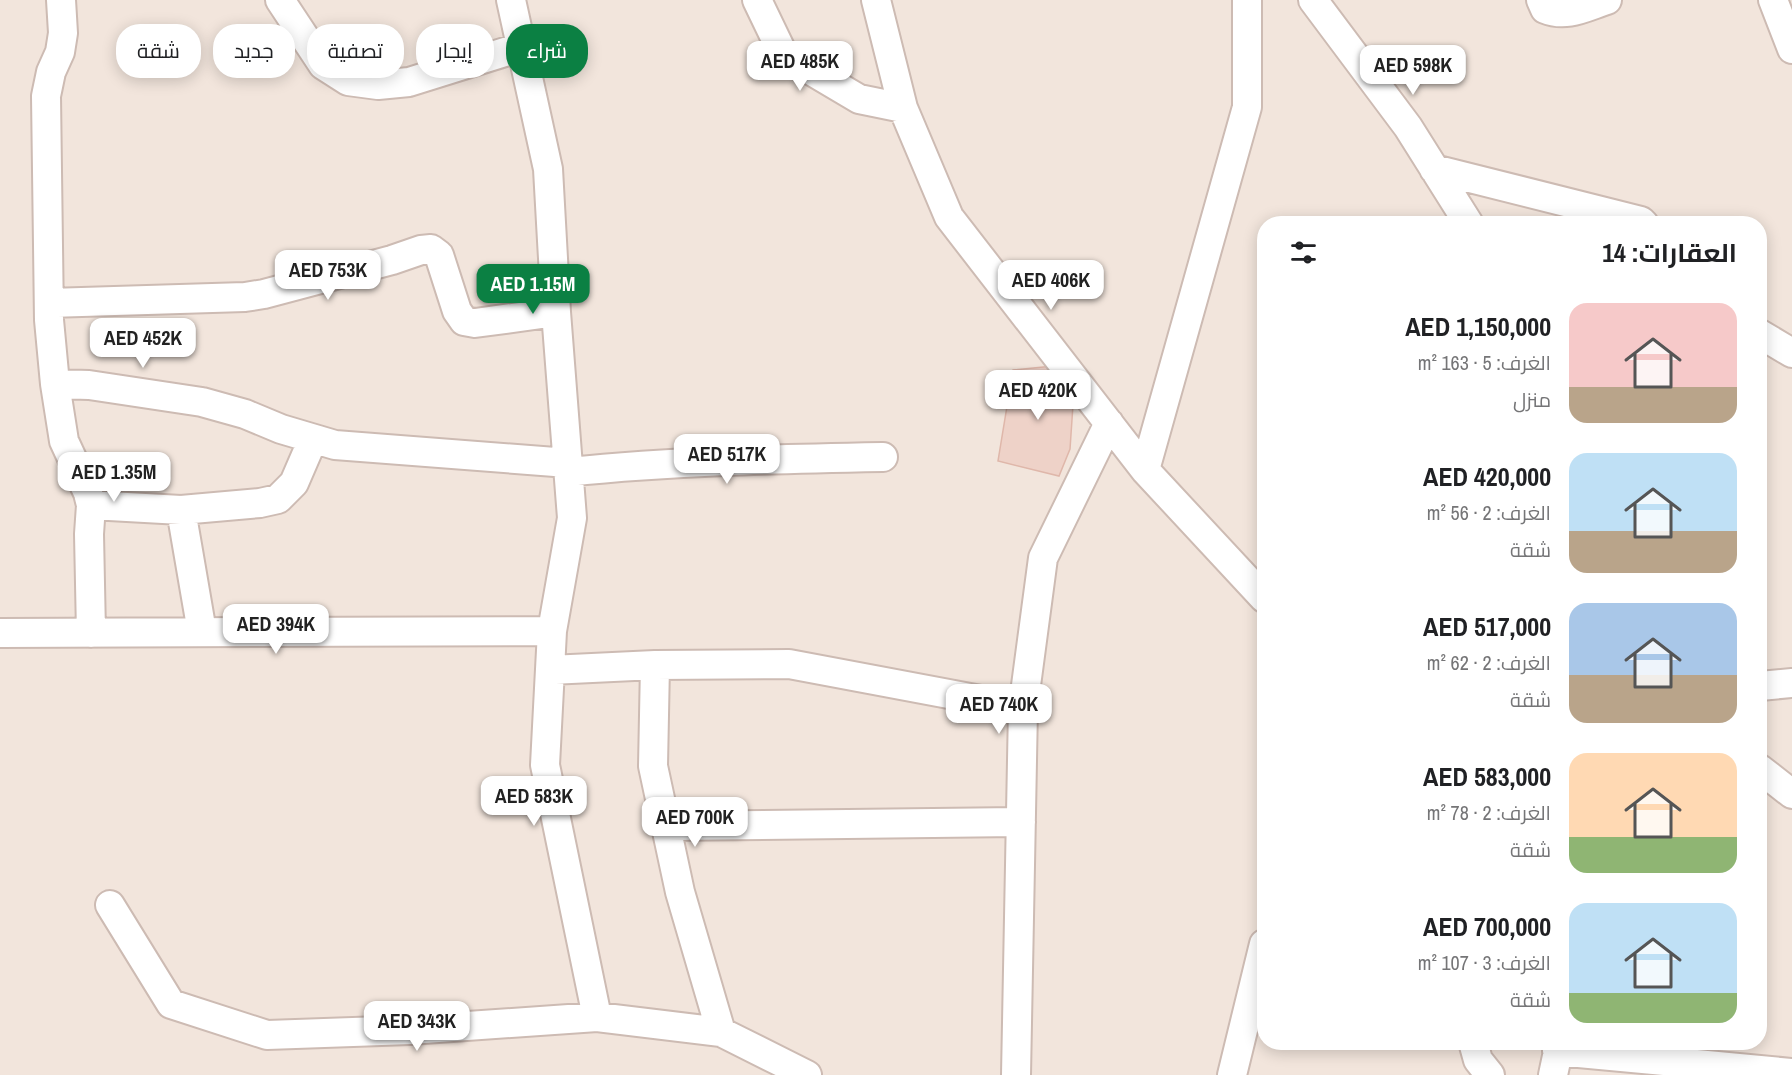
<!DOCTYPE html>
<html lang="ar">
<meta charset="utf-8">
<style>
:root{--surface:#fff;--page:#f2f2f2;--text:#202124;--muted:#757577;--accent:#0b8043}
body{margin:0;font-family:"Archivo Narrow",Cairo,sans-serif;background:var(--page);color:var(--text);direction:rtl;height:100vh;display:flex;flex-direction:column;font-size:22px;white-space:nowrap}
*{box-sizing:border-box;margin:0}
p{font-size:20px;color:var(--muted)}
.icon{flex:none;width:33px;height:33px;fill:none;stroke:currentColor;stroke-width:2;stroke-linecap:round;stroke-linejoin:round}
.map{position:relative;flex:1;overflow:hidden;direction:ltr}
.panel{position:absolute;left:1257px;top:216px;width:510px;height:834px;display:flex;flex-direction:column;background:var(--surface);border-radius:24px;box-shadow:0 3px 15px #0003;direction:rtl}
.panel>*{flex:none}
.guide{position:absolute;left:18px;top:24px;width:570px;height:54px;direction:rtl;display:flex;gap:12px}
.price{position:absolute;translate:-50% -51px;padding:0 14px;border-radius:12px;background:#fff;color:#222;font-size:20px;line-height:39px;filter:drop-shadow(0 2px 3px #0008)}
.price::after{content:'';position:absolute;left:50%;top:36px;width:18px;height:14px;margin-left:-9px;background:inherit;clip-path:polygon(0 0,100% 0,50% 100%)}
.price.current{background:var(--accent);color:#fff}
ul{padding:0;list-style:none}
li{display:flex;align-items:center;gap:18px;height:150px;padding:0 30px}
li span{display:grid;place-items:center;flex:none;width:168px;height:120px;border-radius:18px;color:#555}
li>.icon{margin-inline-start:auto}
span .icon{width:72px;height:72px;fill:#fffc;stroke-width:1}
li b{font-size:26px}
h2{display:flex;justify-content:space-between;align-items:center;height:72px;padding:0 30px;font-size:26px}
.chip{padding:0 21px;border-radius:24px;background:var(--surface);box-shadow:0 3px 15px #0003;font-size:21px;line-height:54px}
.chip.current{background:var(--accent);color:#fff}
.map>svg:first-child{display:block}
</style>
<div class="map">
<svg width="1792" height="1075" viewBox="0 0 1792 1075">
<rect width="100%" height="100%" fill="#fbf4ed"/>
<path fill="#f2e5dc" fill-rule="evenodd" d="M0,0H1792V1075H0ZM1264,224H1760V1042H1264Z"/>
<path fill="#eed2c8" stroke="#dfb7aa" stroke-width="1.5" d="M1053,366L1074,390L1070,449L1059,476L998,461L1013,370Z"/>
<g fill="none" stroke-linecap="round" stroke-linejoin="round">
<defs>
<path id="minor" d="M61,0L63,33L60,52L51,72L46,96L49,320L55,384L89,385L202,402L245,414L281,429L335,445L568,463
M280,0L323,65L348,81L378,85L409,82L521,47
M511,0L548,169L556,312L572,518L552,631L545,765L597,1017
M757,0L783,54L859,99L903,108
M876,0L903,108L949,217L1145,470L1264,598
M1313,0L1408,127L1469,224
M1541,0L1545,9C1567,18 1585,7 1607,0
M1773,0L1792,49
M1434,169L1641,221L1644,224
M49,303L245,297L264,294L392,260L421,250L431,249L439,255L457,311L464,321L475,323L556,312
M1760,334L1792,353
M55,384L64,441L88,493L91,505L89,534L91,633
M1145,470L1247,107V0
M568,472C673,461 778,459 883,457
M91,505L181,510L260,503L278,499L294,483L313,439
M181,510L202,632
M0,633L552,631
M655,665L653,766L680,892L721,1032
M550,670L655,665L789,664L1023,708
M1760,686L1792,683
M1760,769L1792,794
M666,826L1021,822
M110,905L171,1004L267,1035L410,1030L597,1017L721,1032L807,1075
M1473,1042L1478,1060L1490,1075
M1557,1051L1792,1073
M1016,1075L1023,708L1043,558L1109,423
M1232,1075L1264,944
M1553,1075L1560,1042"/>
</defs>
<use href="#minor" stroke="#cdbbb3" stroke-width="32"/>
<use href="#minor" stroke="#fff" stroke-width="28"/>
</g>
</svg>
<b class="price" style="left:800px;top:92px">AED 485K</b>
<b class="price" style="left:1413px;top:96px">AED 598K</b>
<b class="price" style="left:328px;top:301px">AED 753K</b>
<b class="price" style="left:1051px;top:311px">AED 406K</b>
<b class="price current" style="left:533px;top:315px">AED 1.15M</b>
<b class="price" style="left:143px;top:369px">AED 452K</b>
<b class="price" style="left:1038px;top:421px">AED 420K</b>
<b class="price" style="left:727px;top:485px">AED 517K</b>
<b class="price" style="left:114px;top:503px">AED 1.35M</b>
<b class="price" style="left:276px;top:655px">AED 394K</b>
<b class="price" style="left:999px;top:735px">AED 740K</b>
<b class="price" style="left:534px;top:827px">AED 583K</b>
<b class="price" style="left:695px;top:848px">AED 700K</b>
<b class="price" style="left:417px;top:1052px">AED 343K</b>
<div class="guide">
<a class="chip current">شراء</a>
<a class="chip">إيجار</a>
<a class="chip">تصفية</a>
<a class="chip">جديد</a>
<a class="chip">شقة</a>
</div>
<section class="panel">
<h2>العقارات: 14<svg class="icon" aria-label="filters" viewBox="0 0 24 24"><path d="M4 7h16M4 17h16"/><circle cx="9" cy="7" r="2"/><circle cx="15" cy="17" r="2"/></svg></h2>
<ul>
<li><span style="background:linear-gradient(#f6c9c9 70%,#b9a48a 0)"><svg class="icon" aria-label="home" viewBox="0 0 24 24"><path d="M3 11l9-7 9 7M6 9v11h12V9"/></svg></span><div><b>AED 1,150,000</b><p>الغرف: 5 · 163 m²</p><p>منزل</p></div></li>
<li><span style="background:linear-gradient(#bfe0f5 65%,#b9a48a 0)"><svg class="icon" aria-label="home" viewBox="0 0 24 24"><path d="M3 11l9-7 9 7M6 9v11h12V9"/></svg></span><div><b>AED 420,000</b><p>الغرف: 2 · 56 m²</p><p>شقة</p></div></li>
<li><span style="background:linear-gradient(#a9c7e8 60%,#b9a48a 0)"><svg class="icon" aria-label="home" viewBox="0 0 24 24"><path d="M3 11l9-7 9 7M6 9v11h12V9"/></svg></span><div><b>AED 517,000</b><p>الغرف: 2 · 62 m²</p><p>شقة</p></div></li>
<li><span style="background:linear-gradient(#ffd9b3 70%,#8fb573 0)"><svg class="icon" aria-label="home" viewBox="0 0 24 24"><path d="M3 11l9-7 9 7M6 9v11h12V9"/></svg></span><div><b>AED 583,000</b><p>الغرف: 2 · 78 m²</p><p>شقة</p></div></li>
<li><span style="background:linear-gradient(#bfe0f5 75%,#8fb573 0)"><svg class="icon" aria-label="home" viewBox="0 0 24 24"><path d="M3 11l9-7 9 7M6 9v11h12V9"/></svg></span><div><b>AED 700,000</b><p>الغرف: 3 · 107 m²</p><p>شقة</p></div></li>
</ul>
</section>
</div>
